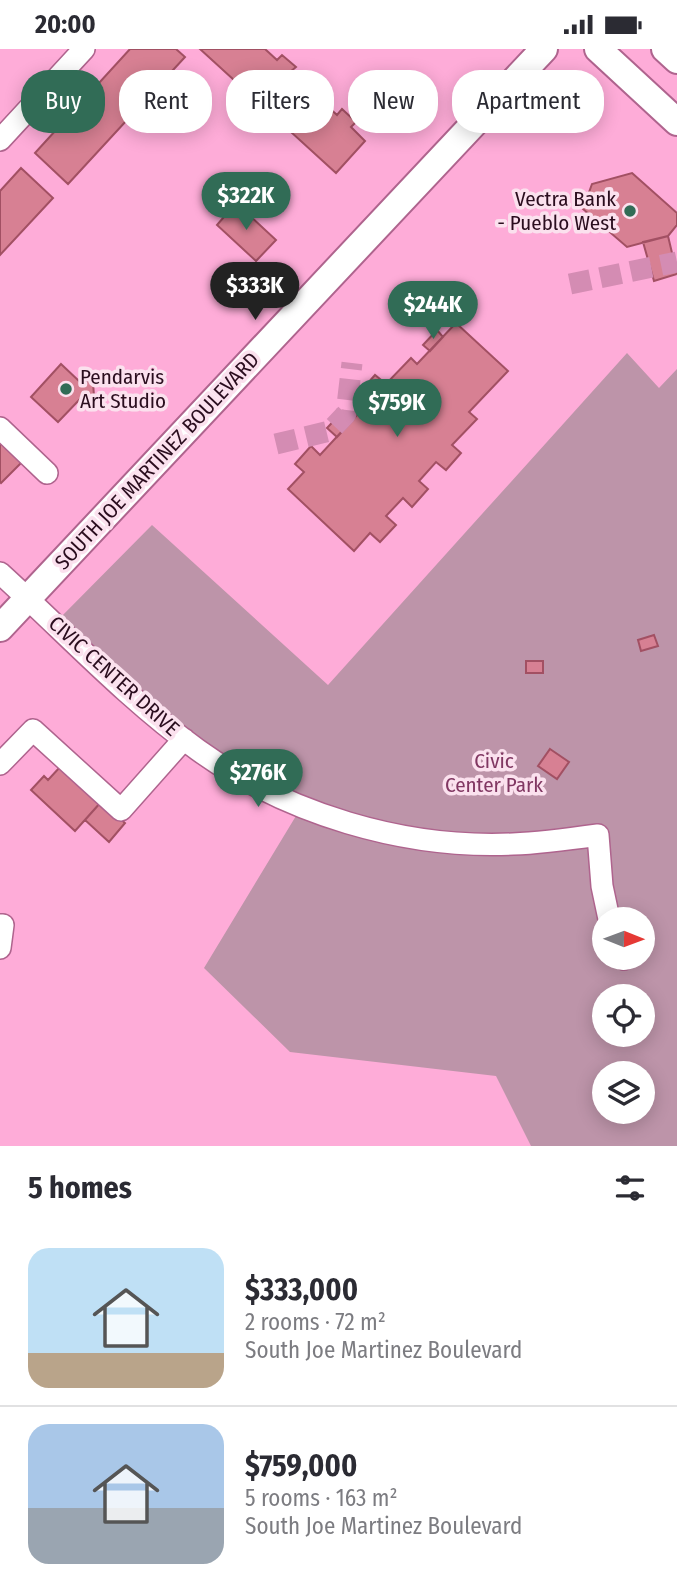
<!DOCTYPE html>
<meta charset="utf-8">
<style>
:root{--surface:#fff;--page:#f2f2f3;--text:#2b2b33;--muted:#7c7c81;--line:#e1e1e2;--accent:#316c56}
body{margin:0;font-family:"Fira Sans Condensed",sans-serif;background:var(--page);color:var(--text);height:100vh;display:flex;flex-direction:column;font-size:26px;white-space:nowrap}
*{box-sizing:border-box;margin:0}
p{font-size:23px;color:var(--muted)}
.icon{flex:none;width:38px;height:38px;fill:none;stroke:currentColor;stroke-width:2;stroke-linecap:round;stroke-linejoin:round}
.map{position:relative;height:1097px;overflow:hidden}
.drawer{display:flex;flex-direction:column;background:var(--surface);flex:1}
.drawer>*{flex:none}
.guide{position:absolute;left:21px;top:21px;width:635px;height:63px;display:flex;gap:14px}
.needle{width:46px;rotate:91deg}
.buttons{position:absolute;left:592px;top:858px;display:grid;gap:14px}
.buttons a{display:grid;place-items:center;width:63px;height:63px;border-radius:50%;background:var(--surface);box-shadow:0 4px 18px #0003;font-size:35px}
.price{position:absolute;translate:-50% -60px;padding:0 16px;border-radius:24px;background:var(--accent);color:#fff;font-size:23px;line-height:46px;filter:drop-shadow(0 2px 4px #0008)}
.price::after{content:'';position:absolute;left:50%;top:42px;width:21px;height:16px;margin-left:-10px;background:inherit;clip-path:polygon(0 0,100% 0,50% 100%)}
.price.on{background:#222;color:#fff}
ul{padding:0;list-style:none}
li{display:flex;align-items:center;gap:21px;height:175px;padding:0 28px}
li+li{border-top:2px solid var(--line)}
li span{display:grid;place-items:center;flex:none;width:196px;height:140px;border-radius:21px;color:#555}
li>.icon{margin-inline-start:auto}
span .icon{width:84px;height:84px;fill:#fffc;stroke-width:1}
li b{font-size:30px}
h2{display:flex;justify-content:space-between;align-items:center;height:84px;padding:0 28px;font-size:30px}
.pill{padding:0 24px;border-radius:28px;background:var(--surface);box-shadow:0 4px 18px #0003;font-size:24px;line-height:63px}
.pill.on{background:var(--accent);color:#fff}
.status{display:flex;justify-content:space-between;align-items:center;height:49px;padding:0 35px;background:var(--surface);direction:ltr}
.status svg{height:19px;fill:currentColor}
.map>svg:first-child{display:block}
</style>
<div class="status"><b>20:00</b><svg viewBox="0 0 49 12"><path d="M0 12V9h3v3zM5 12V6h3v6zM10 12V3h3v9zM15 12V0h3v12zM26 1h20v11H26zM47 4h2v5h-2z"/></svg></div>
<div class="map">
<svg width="677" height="1097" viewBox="0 0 677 1097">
<rect width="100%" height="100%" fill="#feacd8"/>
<path fill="#bd94a9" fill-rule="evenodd" d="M627,304L659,339L677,320V1097H531L496,1027L290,1003L204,919L302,757L232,722L55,574L152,476L328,636ZM604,870H642V908H604ZM604,947H642V985H604ZM604,1024H642V1062H604Z"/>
<path fill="#d78093" stroke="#a25063" stroke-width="2" d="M130,0H176L185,8L68,135L35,104Z
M200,0H265L277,11L282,6L296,18L290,23L337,66L342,60L356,73L351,78L365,92L336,124Z
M21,119L53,149L0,206V142Z
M632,124L677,164V176L668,187L627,198L583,160L592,135Z
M236,154L276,191L256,212L217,176Z
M668,187L677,225L654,232L643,193Z
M456,274L508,322L469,363L477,370L452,396L461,404L446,421L436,413L419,432L428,440L412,458L403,449L386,467L396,476L380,493L370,484L354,502L288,440L304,423L295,415L311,397L320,406L370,352L360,343L375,326L386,335L411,309L417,315Z
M437,281L443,288L430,302L423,296Z
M61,315L80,333L93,332L94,348L81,349L58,373L31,348Z
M343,362L353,371L337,388L327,379Z
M0,390L23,412L1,434L0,433Z
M654,586L658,597L641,602L638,591Z
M526,612H543V624H526Z
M550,700L569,713L557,730L538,717Z
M61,717L101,753L75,782L31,741L44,727L48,731Z
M101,753L125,774L109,793L85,771Z"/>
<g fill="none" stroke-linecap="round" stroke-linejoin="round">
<path stroke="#d48cb3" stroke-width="21" stroke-dasharray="21 10" stroke-linecap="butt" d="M570,235L677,213
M276,395L330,382L346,365L352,314"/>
<defs>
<path id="minor" d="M0,91L84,0
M0,379L47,424
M0,524C65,583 127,650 198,701C287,765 404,800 513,795C542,794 570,790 598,786L602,837L609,870
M0,715L33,681L121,761L184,690
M0,876H3L0,899
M623,908L624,910"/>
<path id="major" d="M598,0L677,73
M665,0L677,11
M0,579L544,0"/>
</defs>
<use href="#minor" stroke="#af648e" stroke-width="24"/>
<use href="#major" stroke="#af648e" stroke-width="30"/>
<use href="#minor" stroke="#fff" stroke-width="21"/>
<use href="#major" stroke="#fff" stroke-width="26"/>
</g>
<g fill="#316c56" stroke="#fbe1ee" stroke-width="2.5">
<circle cx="630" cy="162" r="7"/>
<circle cx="66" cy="340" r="7"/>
</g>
<g text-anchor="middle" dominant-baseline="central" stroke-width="7" stroke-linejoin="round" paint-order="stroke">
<g font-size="21" fill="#2a0d1e" stroke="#fbe1ee" text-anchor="end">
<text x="616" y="150">Vectra Bank<tspan x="616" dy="24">- Pueblo West</tspan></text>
<text x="80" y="328" text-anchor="start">Pendarvis<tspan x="80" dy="24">Art Studio</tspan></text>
</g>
<g font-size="21" fill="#2a0d1e" stroke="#fbe1ee">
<text transform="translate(157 412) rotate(-47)">SOUTH JOE MARTINEZ BOULEVARD</text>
<text transform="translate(114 627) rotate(42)">CIVIC CENTER DRIVE</text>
</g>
<g font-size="21" fill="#813762" stroke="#fbe1ee">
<text x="494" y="712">Civic<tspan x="494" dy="24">Center Park</tspan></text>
</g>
</g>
</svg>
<div class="buttons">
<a><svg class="needle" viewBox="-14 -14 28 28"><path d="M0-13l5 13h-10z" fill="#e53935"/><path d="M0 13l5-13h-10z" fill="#7c7c81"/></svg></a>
<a><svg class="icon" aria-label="locate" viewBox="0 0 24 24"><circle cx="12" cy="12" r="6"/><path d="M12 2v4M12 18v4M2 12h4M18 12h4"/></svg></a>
<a><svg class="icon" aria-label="layers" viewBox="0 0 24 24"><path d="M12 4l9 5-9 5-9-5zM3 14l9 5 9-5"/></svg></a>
</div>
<b class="price" style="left:246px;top:183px">$322K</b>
<b class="price on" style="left:255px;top:273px">$333K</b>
<b class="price" style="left:433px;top:292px">$244K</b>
<b class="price" style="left:397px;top:390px">$759K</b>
<b class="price" style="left:258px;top:760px">$276K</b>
<div class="guide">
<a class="pill on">Buy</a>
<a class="pill">Rent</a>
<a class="pill">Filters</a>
<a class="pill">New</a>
<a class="pill">Apartment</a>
</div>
</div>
<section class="drawer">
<h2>5 homes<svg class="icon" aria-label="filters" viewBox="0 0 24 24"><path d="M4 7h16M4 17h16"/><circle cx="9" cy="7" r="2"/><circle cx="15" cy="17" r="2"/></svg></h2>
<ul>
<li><span style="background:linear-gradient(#bfe0f5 75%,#b9a48a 0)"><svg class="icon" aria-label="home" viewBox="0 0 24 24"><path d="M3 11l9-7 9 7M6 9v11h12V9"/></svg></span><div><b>$333,000</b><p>2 rooms · 72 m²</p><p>South Joe Martinez Boulevard</p></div></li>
<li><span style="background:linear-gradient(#a9c7e8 60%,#9aa5b1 0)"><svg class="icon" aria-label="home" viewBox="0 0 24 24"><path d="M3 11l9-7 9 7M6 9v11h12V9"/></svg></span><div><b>$759,000</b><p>5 rooms · 163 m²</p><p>South Joe Martinez Boulevard</p></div></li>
</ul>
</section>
